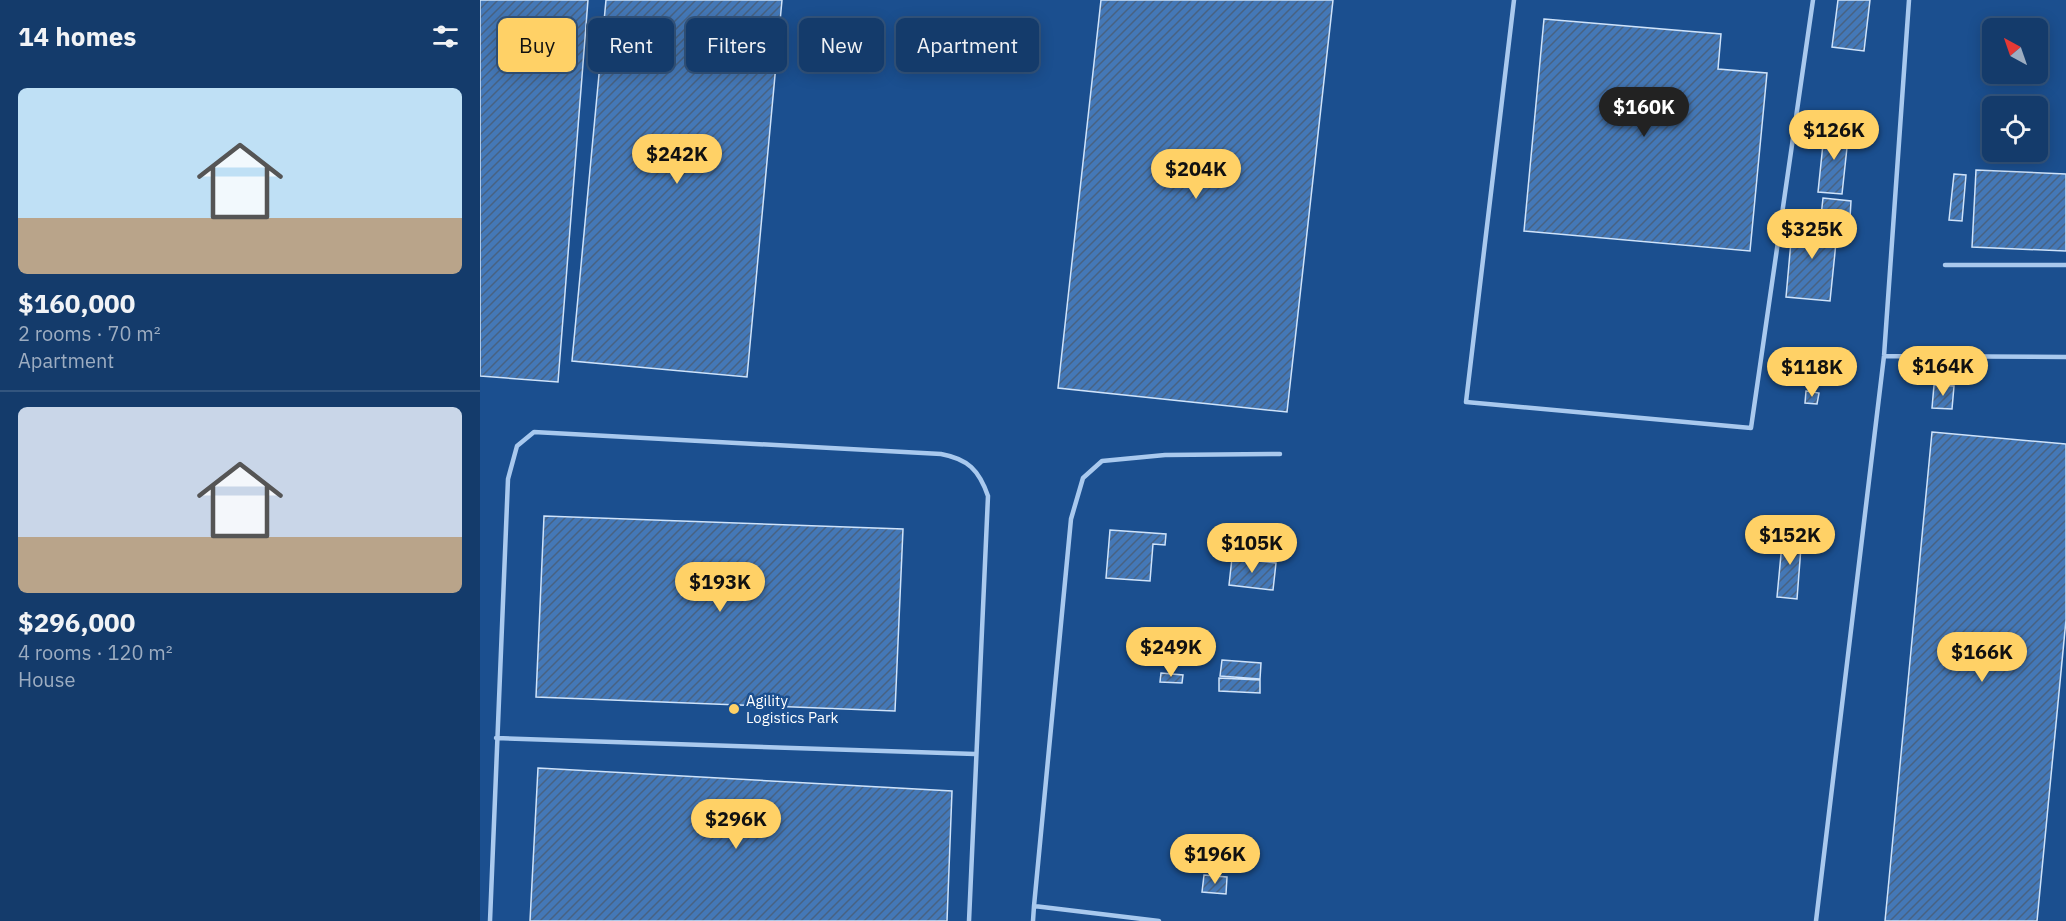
<!DOCTYPE html>
<meta charset="utf-8">
<style>
:root{--surface:#143b6b;--page:#214673;--text:#f1f3f6;--muted:#9dadc1;--line:#33557e;--accent:#ffd166}
body{margin:0;font-family:"IBM Plex Sans",sans-serif;background:var(--page);color:var(--text);height:100vh;display:flex;flex-direction:column;font-size:22px;white-space:nowrap}
*{box-sizing:border-box;margin:0}
p{font-size:20px;color:var(--muted)}
.icon{flex:none;width:33px;height:33px;fill:none;stroke:currentColor;stroke-width:2;stroke-linecap:round;stroke-linejoin:round}
.map{position:relative;flex:1;overflow:hidden}
.side{display:flex;flex-direction:column;background:var(--surface);width:480px}
.side>*{flex:none}
.hud{position:absolute;left:18px;top:18px;width:570px;height:54px;display:flex;gap:12px}
.needle{width:39px;rotate:320deg}
.fabs{position:absolute;left:1502px;top:18px;display:grid;gap:12px}
.fabs a{display:grid;place-items:center;width:66px;height:66px;border-radius:9px;background:var(--surface);box-shadow:0 3px 15px #0003,0 0 0 2px var(--line);font-size:30px}
.price{position:absolute;translate:-50% -51px;padding:0 14px;border-radius:21px;background:var(--accent);color:#111;font-size:20px;line-height:39px;filter:drop-shadow(0 2px 3px #0008)}
.price::after{content:'';position:absolute;left:50%;top:36px;width:18px;height:14px;margin-left:-9px;background:inherit;clip-path:polygon(0 0,100% 0,50% 100%)}
.price.active{background:#222;color:#fff}
ul{padding:0;list-style:none}
li{display:grid;align-content:center;gap:12px;height:318px;padding:0 18px}
li+li{border-top:2px solid var(--line)}
li span{display:grid;place-items:center;height:186px;border-radius:9px;color:#555}
li>.icon{margin-inline-start:auto}
span .icon{width:108px;height:108px;fill:#fffc;stroke-width:1}
li b{font-size:26px}
h2{display:flex;justify-content:space-between;align-items:center;height:72px;padding:0 18px;font-size:26px}
.tag{padding:0 21px;border-radius:9px;background:var(--surface);box-shadow:0 3px 15px #0003,0 0 0 2px var(--line);font-size:21px;line-height:54px}
.tag.active{background:var(--accent);color:#111}
main{display:flex;flex:1;min-height:0}
.map>svg:first-child{display:block}
</style>
<main>
<section class="side">
<h2>14 homes<svg class="icon" aria-label="filters" viewBox="0 0 24 24"><path d="M4 7h16M4 17h16"/><circle cx="9" cy="7" r="2"/><circle cx="15" cy="17" r="2"/></svg></h2>
<ul>
<li><span style="background:linear-gradient(#bfe0f5 70%,#b9a48a 0)"><svg class="icon" aria-label="home" viewBox="0 0 24 24"><path d="M3 11l9-7 9 7M6 9v11h12V9"/></svg></span><div><b>$160,000</b><p>2 rooms · 70 m²</p><p>Apartment</p></div></li>
<li><span style="background:linear-gradient(#c9d6e8 70%,#b9a48a 0)"><svg class="icon" aria-label="home" viewBox="0 0 24 24"><path d="M3 11l9-7 9 7M6 9v11h12V9"/></svg></span><div><b>$296,000</b><p>4 rooms · 120 m²</p><p>House</p></div></li>
</ul>
</section>
<div class="map">
<svg width="1586" height="921" viewBox="0 0 1586 921">
<defs>
<pattern id="building-hatch" width="6" height="6" patternUnits="userSpaceOnUse" patternTransform="scale(1.5)"><rect width="6" height="6" fill="#4478b7"/><path d="M-1 1l2-2M0 6l6-6M5 7l2-2" fill="none" stroke="#486282"/></pattern>
</defs>
<rect width="100%" height="100%" fill="#1b4f8f"/>
<path fill="url(#building-hatch)" stroke="#cfe3fa" stroke-width="1.5" d="M0,0H108L78,382L0,376Z
M126,0H302L267,377L92,361Z
M621,0H853L807,412L578,388Z
M1358,0H1390L1384,51L1352,47Z
M1064,19L1241,34L1238,69L1287,73L1270,251L1044,231Z
M1348,126L1369,129L1362,194L1338,192L1343,144H1347Z
M1496,170L1586,174V251L1492,247Z
M1474,174L1486,175L1482,221L1469,220Z
M1343,198L1371,201L1370,218L1341,216Z
M1313,219L1358,223L1350,301L1306,297Z
M1454,385L1474,386L1472,409L1452,408Z
M1326,391L1339,393L1337,404L1325,403Z
M1452,432L1586,444V620L1557,921H1405Z
M64,516L423,529L415,711L56,697Z
M630,530L686,534L685,545L673,544L670,581L626,578Z
M1303,533L1322,534L1317,599L1297,597Z
M752,558L796,563L793,590L749,585Z
M742,660L781,663L780,679L740,676Z
M681,673L703,675L702,683L680,682Z
M739,678L780,680V693L739,691Z
M58,768L472,791L467,921H50Z
M724,875L747,877L746,894L722,892Z"/>
<g fill="none" stroke-linecap="round" stroke-linejoin="round">
<path stroke="#a9c9ee" stroke-width="4.5" d="M1034,0L986,402L1271,428L1333,0
M1465,265H1586
M1404,356L1586,357
M16,738L495,754
M554,906L591,519L603,478L622,461L685,455L800,454
M10,921L28,479L37,446L54,432L461,454C488,459 499,470 508,496L489,921
M553,921L554,906L679,921
M1336,921L1404,356L1429,0"/>
</g>
<circle fill="#ffd166" stroke="#1b4f8f" stroke-width="2" cx="254" cy="709" r="6"/>
<g text-anchor="middle" dominant-baseline="central" stroke-width="5" stroke-linejoin="round" paint-order="stroke">
<g font-size="15" fill="#fff" stroke="#1b4f8f" text-anchor="start">
<text x="266" y="700">Agility<tspan x="266" dy="17">Logistics Park</tspan></text>
</g>
</g>
</svg>
<div class="fabs">
<a><svg class="needle" viewBox="-14 -14 28 28"><path d="M0-13l5 13h-10z" fill="#e53935"/><path d="M0 13l5-13h-10z" fill="#9dadc1"/></svg></a>
<a><svg class="icon" aria-label="locate" viewBox="0 0 24 24"><circle cx="12" cy="12" r="6"/><path d="M12 2v4M12 18v4M2 12h4M18 12h4"/></svg></a>
</div>
<b class="price active" style="left:1164px;top:138px">$160K</b>
<b class="price" style="left:1354px;top:161px">$126K</b>
<b class="price" style="left:197px;top:185px">$242K</b>
<b class="price" style="left:716px;top:200px">$204K</b>
<b class="price" style="left:1332px;top:260px">$325K</b>
<b class="price" style="left:1463px;top:397px">$164K</b>
<b class="price" style="left:1332px;top:398px">$118K</b>
<b class="price" style="left:1310px;top:566px">$152K</b>
<b class="price" style="left:772px;top:574px">$105K</b>
<b class="price" style="left:240px;top:613px">$193K</b>
<b class="price" style="left:691px;top:678px">$249K</b>
<b class="price" style="left:1502px;top:683px">$166K</b>
<b class="price" style="left:256px;top:850px">$296K</b>
<b class="price" style="left:735px;top:885px">$196K</b>
<div class="hud">
<a class="tag active">Buy</a>
<a class="tag">Rent</a>
<a class="tag">Filters</a>
<a class="tag">New</a>
<a class="tag">Apartment</a>
</div>
</div>
</main>
